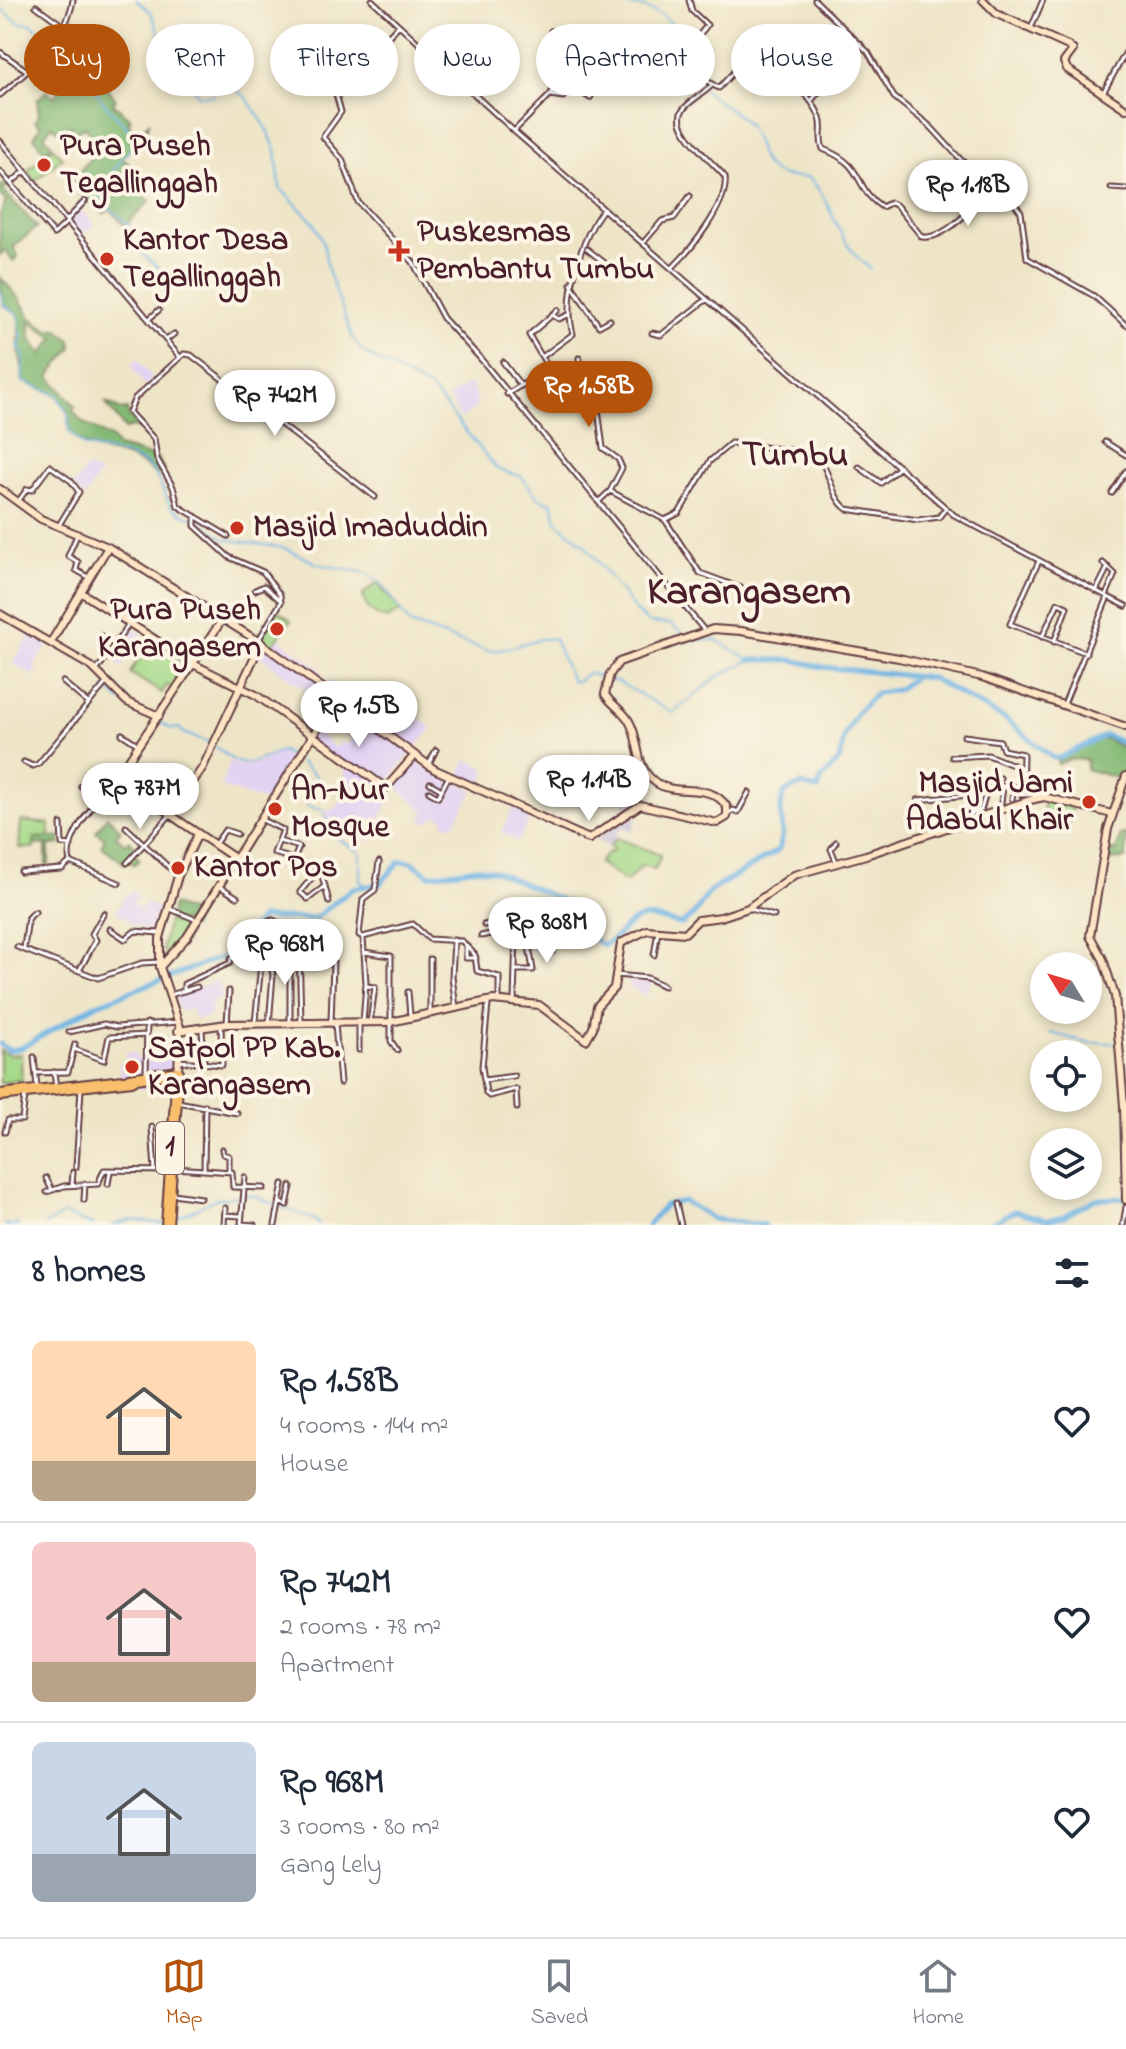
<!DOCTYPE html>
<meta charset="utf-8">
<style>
:root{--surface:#fff;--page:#f6f6f7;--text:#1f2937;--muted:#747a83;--line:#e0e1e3;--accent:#b45309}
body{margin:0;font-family:"Indie Flower",sans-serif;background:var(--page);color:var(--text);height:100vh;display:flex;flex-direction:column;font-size:30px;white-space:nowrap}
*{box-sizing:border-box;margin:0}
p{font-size:26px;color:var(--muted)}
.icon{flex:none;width:44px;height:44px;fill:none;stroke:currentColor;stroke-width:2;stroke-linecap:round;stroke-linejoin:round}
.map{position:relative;height:1225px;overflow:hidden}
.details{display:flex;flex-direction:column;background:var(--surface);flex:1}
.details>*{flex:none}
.hud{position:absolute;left:24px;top:24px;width:1078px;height:72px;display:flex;gap:16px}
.needle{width:52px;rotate:308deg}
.fabs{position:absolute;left:1030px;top:952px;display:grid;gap:16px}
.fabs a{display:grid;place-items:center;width:72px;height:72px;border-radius:50%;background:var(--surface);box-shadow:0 4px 12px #0003;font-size:40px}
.price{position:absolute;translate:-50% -68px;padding:0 18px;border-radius:28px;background:#fff;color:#222;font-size:26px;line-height:52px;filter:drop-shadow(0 2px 4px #0008)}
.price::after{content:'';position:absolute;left:50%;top:48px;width:24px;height:18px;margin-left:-12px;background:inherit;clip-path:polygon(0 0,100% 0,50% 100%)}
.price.on{background:var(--accent);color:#fff}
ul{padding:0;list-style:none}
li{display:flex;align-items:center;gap:24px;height:200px;padding:0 32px}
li+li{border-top:2px solid var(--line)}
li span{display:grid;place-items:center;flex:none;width:224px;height:160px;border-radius:12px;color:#555}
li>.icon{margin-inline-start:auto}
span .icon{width:96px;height:96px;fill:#fffc;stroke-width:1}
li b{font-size:34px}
h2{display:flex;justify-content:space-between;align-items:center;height:96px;padding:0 32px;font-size:34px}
.tag{padding:0 28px;border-radius:36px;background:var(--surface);box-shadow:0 4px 12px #0003;font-size:28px;line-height:72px}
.tag.on{background:var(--accent);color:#fff}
.tab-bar{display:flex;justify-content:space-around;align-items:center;height:112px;border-top:2px solid var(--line);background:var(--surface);font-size:22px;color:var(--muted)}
.tab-bar a{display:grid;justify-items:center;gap:4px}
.tab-bar .on{color:var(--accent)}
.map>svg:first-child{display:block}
</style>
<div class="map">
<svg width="1126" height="1225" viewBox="0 0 1126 1225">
<rect width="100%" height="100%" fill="#fcf5e5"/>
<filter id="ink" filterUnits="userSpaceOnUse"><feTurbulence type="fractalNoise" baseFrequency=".0125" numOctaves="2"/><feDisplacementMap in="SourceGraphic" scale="16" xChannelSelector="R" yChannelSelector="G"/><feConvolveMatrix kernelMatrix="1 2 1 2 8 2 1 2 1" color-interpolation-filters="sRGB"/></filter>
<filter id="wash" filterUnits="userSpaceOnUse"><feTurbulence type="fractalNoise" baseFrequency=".006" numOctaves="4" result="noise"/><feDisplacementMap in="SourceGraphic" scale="32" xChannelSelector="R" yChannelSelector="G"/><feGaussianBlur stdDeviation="1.8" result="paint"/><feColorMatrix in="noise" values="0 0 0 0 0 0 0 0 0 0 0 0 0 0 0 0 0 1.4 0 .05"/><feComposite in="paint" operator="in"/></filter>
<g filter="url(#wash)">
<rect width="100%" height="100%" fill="#eee5c7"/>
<path fill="#e3d3f2" d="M80,209L95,224L82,236L68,221Z
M137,359L153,378L145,386L131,365Z
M471,383L478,405L461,419L448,396Z
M86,468L100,473L85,497L73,487Z
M131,628L143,634L122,668L111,657Z
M32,633L50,643L34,664L37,669L33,676L13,663Z
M278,638L321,669L315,679L325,686L329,681L357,700L361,697L381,716L397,700L432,728L385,784L395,791L379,819L374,817L368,841L341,838L330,826L326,808L334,810L340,802L345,768L307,740L314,731L336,748L341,741L346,745L358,731L327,711L330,707L316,694L293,681L258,654L262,644L271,650Z
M279,753L293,760L267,802L221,787L230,761L242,766L255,764Z
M412,758L433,772L474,790L453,825L443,824L444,818L436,815L428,823L421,819L425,811L392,783Z
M467,760L486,768L481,788L458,778Z
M513,808L531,816L518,842L501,832Z
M133,891L138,896L132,903L136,907L140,909L144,903L159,908L153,931L142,930L116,912L124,897Z
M633,976L654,981L645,996L629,986Z
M217,981L221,987V1000H214L209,1016L195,1020L191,1008L180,1012L174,996Z
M149,1036L175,1040L174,1068L146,1073Z
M126,1053H135L136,1059L146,1058L145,1074L120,1079L119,1063H126Z
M174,1078L173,1088L138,1089V1081Z"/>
<path fill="#c6c0da" d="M621,771L630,772L643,792L628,808L609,780Z
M629,815L637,818L632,831L625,827L616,833L617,838L609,846L595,840Z"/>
<path fill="#a6d989" stroke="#787c5a" stroke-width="2" d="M53,147L62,158L35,181L27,171Z
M377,583L401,610L388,619C375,616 364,609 363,594Z
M277,610L291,620L271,647L260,640Z
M151,639L191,664L176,690L167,685L162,693L130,673Z
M1044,800L1072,805L1069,830L1054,831L1059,814L1043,813Z
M21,821L50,824V838H34V848H19Z
M617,838L661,855L655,869L643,865L626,882L599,863L608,852H612L614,849L609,846Z
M174,912L194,920L167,957L162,948L170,914Z
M0,1050L10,1055L21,1054L22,1091H19V1080L0,1083Z"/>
<path fill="#84b975" stroke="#676c50" stroke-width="2" fill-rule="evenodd" d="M71,17L99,30L118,54L109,67L116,73L103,83L116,99L113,104L131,119L128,123L138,134L150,122L144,135L122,158L133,168L124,177L150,201L125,226L110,209L104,214L75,190L78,186L72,181L93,155L87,147L95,141L85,126L77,132L71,126L62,133L51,126L44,136L52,145L45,152L34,137L41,126L35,121L39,115L37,100L47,91L54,97L59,92L49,75L56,68L43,55L55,40L76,59L83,49L61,31Z
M7,181L10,184L3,190L37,227L14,246L18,257L13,261L5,250L0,255V214L6,201L0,195V187Z
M0,277L19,298L31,318L50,331L57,329L71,340L72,348L49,376L75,406L73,411L81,421L112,439L118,447L158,458L164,470L156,475C126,445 94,461 69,431L68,413L57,395L22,381C25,363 19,361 19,348C18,337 21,326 18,314L3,305ZM29,322L55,338L42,354L31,339Z
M105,402L121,410L127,409L129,417L143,430L133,427L125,429Z
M1099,739H1107L1126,750L1124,780L1086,769L1087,760L1070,759L1058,764L1057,761Z
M107,816L121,830L116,836L125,844L129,840L138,849L134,853L140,860L134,864L128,860L124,863L101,846L105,839L96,832Z
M1121,834H1126V859L1108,860L1111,850L1116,851Z
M60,837V844L49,845V864L46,865V844L34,845V838Z
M172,905L197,914L192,927L186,921L173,923L170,920Z"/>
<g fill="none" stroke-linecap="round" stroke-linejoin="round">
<path stroke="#6eb4e5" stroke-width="2" d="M584,0C610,8 637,0 661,15C692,36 678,50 693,76C705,98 733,107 748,125C760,141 755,160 774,172C785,179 797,176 810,178C836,207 835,243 871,269
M0,8L19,23L32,24L85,73L103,102L138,139L105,181L99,199L143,237L136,248L163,272L160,283
M0,289L3,305L18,314L22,340L18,345L24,357L22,381L57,395L68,414L69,431L84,446L130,456L147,465L156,475L171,507L178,512L198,520L225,539L284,548L318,564L366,573L382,584L410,624L485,650C509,654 529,636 554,639L572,681H578L587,673L618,682L673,713L717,677L750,660L716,640H691L670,624L649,623L637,613L586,546L557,522L552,503L538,498L522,477L497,469L431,389L364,353L353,339L328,270L323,241L314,223L280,188L276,150L266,127L246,97L220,80H217L213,96H200L185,79L163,43L151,12L136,0
M105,687L121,701
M137,710L153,718
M158,721L171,729L180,728L183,733L211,743
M216,747C247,775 250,761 282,751L295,759
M300,762L317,777L315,787L306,796L307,806L323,810L332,835L360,852V880L365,886
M1050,1033L1091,1043H1115
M173,1220L216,1199L251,1195L315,1220L319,1225
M5,1225H18
M45,1225L64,1214L92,1225
M114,1225L132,1220L164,1224"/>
<path stroke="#6eb4e5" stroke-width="5" d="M750,660H793L822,667L931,678L1005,719L1053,758H1059L1106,735L1126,745
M0,1044L9,1050L21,1048L97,1004L235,952L261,918H315L353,888L380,884L400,861L412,862L429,875L478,868L495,871L561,900L575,927L603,945C619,939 626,921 641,918C654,915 669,923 682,924L695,913L710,891L777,851C790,833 774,812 785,792L801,785L818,789L821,780L840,759L844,736L857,713L876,693L897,690L914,677
M648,1225L665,1205L684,1201L713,1219L764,1225
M987,1225L1015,1211L1048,1220L1064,1216L1096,1199L1126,1198"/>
</g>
</g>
<g filter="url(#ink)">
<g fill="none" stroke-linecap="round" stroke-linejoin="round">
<defs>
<path id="street" d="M372,0L514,131L954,515L1108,597L1064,704
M689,0L692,11L707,25C703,31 695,39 692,46C686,64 705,82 719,88L750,54C773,62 812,94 820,118C824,129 818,137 823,149C867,166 852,187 882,207L890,203L896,205L922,237C949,240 980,199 995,179
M815,0L868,52L894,97L931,127L962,161L993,176L1021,212L1027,258L1094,296L1126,325
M36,6L62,25
M399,25L386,39L384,53L336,94L341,112L323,137L342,159L358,202L413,262L443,318L480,358L704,630
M1032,26L1043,0
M551,31L576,51
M0,52L26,70
M585,65L603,79
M578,76L596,89
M1104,91L1126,52
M0,95C28,72 67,38 73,0
M550,95L563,97L592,54
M811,101L860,43
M514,131L550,95L580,48L609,68L590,98L571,86
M0,141L179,356
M0,171L54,234L68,221
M11,183L25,171
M1111,188L1126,189
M67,220L85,201
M643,243L662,221L674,218L690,196
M587,249L606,264
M672,268C691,250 729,203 725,177C715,164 669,127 683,110C690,100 704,94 712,85
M571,284L599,326L610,320
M552,315L559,319L568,315
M149,319L159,310
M652,333L661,335L707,299
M166,340L174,334
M542,357L573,334C563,298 580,240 603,209
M579,358L584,400L598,409L603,448L618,459L622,468L610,491L598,502
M503,362L521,386
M507,394L545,371L546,364L529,335L558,310
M1105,442L1126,455
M859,467L881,483L900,467
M610,491L665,520L700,573L741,588
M1112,493L1126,471
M17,503L27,489L32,490L50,466L71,481L79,492L59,525
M195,516V526L229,557L263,572L280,595L281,602L258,641
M665,520L679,513L710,461L731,443L814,453C831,468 830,497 847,509L918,520L939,517L946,508
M77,535L68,556L78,562L76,570L90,578
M228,536L178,506L173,487L157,459L154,439L129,412L135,398L184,354L191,355L375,497
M1039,561L1010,624L1086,653
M1103,563L1115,574L1106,596
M255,590L264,586L280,600
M1096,591L1108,567
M1108,597L1126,606
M101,636L115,645
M1042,637L1058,603L1067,607L1054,642
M97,670L129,624
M63,682L88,703
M122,734L137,744
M964,736L1000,741L1003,750L1023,754L1022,795L1041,794L1044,797
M952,757L988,755L1023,769
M24,762L33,766L38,764L106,683
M428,765L436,750
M430,783L440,789
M81,786L100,799
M429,792L438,797L449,776
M1012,799L1014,787
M918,800L969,795L974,797L970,815
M1001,803L1003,786L1022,787
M727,816L733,810L738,812L749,792
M262,820L283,830L274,853L320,868L329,902
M959,823L961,818L981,810L985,796L1000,778
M61,824L62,844L71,845
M126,827L178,876
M279,841L299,847L294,859
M215,844L225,830L237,834
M836,861L831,849L836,842
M70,862C62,836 105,792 120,773
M70,862L119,883
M127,863L171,814
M320,868L300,892L308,899L325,886
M21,872L62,869L70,862
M219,886L237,897
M168,908L197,920
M751,909L774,916
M484,925L503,921L516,931L514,1002
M110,929L125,939L135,931L159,933
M481,936L513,929
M363,937L413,924L429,939L462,941L475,955L477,971L499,977V998
M454,940L452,977L456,1008
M466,945V958H476
M17,947L98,978L142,963L160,962
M24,948L28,918L35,912
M364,952L391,956V1041L397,1050
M654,955L658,931
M430,959V1012
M299,965L333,963L331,1021
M80,969L96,940L92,934L104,913
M517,970H533L528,940L552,952L564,933
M616,975L647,978L664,986
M366,986L375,987L370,1023
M184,991V984L230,963L231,959C251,951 249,925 273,920C287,925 287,942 299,947L301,1021
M408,992L410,1015
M170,995L197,987
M488,1004L482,1067L486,1093L489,1096L516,1089L517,1108
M290,1022V966
M255,1023L261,964L270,961L273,975L269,1024
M363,1023L366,983L363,937L359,935L363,899L375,890L379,862
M227,1024L229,991
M335,1024L340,1083
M202,1030L204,1062
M69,1032L104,1024L117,1027L178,1022
M74,1049L104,1060L109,1037L147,1035
M359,1050V1023
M34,1057L37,1087
M180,1061L222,1065L221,1025
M54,1072L56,1088
M36,1073L68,1072L75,1044
M146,1075L147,1023
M484,1080L514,1076
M178,1102L237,1113
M152,1127L155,1170
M5,1132L8,1120H22L25,1096
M222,1149L223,1154L229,1156V1171
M76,1167L81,1089
M175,1168L232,1172L233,1187L264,1188
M204,1170L205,1105
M46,1178L52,1190
M108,1184L110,1172
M72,1185L73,1172
M47,1192L64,1186L98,1184L104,1170L167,1171
M173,1194L201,1198
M84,1200L85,1184
M280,1203L287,1205L291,1186
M676,1203L681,1225
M225,1215L241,1216
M241,1224L255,1225
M224,1225L225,1208
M241,1225L245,1177
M275,1225L283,1184
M1123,1225L1126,1207"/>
<path id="secondary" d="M983,0L997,14L1068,46L1073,50L1064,62L1067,69L1126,109
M0,489L41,519L108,547L261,643L434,769L589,839L640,805L717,823L727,817V807C710,780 676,798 655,782C634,767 641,741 629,721C623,710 610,704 605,694L610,674L619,662L713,629L741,631L899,658L982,677L1126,727
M82,593L195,665L256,695L386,788L414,756
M0,614L92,667L127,702L159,716
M222,620L120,773L178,820L236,859
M51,642L108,547
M1126,776L1108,829L1090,936L1103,959L1115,996L1124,1106L1126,1200
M171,814L203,767L261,643
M160,967L187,937L337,697
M178,1031L227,1024L390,1022L493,1000L539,1005L586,1040L593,1028L597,1006L614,988L621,943L647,930L685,933L698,920L721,917L748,908L794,875L866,855L1030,800L1044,797L1112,814
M178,1072L180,1027L160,967V938L178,876L198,834"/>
<path id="highway" d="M129,1079L178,1072L167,1225
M0,1095L132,1080"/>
</defs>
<use href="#street" stroke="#633d42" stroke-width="7"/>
<use href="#secondary" stroke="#633d42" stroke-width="10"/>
<use href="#highway" stroke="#633d42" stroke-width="14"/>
<use href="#street" stroke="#fff" stroke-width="3"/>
<use href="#secondary" stroke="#fde5c5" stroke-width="6"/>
<use href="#highway" stroke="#f9bf6d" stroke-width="10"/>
</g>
</g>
<g fill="#c8321e" stroke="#fcf5e5" stroke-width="3">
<circle cx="44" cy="165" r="8"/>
<path d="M395 239h8v8h8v8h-8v8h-8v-8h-8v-8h8z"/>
<circle cx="107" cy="259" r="8"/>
<circle cx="237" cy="528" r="8"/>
<circle cx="277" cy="629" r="8"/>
<circle cx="1089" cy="802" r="8"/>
<circle cx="275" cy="809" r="8"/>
<circle cx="178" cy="868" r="8"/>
<circle cx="132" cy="1067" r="8"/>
</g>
<g text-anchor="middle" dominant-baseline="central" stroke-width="8" stroke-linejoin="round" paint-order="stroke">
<rect fill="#fcf5e5" stroke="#7f5f63" stroke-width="2" x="156" y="1122" width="28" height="52" rx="6"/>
<g font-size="30" font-weight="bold" fill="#4a1f2b">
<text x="170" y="1148">1</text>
</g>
<g font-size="32" font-weight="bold" fill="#4a1f2b" stroke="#fcf5e5" text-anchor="start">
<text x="60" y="147">Pura Puseh<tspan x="60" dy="37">Tegallinggah</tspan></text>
<text x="417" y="233">Puskesmas<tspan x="417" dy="37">Pembantu Tumbu</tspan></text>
<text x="123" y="241">Kantor Desa<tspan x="123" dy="37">Tegallinggah</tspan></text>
<text x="253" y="528">Masjid Imaduddin</text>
<text x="261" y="611" text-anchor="end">Pura Puseh<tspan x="261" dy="37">Karangasem</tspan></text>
<text x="1073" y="784" text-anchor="end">Masjid Jami<tspan x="1073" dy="37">Adabul Khair</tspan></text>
<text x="291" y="791">An-Nur<tspan x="291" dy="37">Mosque</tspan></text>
<text x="194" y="868">Kantor Pos</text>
<text x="148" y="1049">Satpol PP Kab.<tspan x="148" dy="37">Karangasem</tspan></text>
</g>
<g font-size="36" font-weight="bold" fill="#4a1f2b" stroke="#fcf5e5">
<text x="795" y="456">Tumbu</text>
</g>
<g font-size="40" font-weight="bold" fill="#4a1f2b" stroke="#fcf5e5">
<text x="749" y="593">Karangasem</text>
</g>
</g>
</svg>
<div class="fabs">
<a><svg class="needle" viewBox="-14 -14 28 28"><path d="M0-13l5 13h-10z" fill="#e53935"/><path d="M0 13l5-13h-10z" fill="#747a83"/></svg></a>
<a><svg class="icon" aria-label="locate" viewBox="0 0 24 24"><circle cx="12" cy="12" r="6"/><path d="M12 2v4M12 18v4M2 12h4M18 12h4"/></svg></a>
<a><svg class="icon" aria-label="layers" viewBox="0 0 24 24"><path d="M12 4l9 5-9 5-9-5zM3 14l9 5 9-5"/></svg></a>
</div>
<b class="price" style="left:968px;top:228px">Rp 1.18B</b>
<b class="price on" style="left:589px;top:429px">Rp 1.58B</b>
<b class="price" style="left:275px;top:438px">Rp 742M</b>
<b class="price" style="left:359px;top:749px">Rp 1.5B</b>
<b class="price" style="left:589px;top:823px">Rp 1.14B</b>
<b class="price" style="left:140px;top:831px">Rp 787M</b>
<b class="price" style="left:547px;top:965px">Rp 808M</b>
<b class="price" style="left:285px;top:987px">Rp 968M</b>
<div class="hud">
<a class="tag on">Buy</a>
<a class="tag">Rent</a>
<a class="tag">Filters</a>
<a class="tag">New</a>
<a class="tag">Apartment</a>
<a class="tag">House</a>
</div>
</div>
<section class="details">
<h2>8 homes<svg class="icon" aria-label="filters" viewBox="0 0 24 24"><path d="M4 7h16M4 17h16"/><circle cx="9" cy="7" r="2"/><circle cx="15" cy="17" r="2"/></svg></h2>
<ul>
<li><span style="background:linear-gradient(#ffd9b3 75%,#b9a48a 0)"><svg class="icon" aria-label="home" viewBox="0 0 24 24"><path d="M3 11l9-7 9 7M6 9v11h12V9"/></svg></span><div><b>Rp 1.58B</b><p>4 rooms · 144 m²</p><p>House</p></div><svg class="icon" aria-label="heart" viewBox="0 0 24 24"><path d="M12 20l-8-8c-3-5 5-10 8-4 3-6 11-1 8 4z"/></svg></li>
<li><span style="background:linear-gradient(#f6c9c9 75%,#b9a48a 0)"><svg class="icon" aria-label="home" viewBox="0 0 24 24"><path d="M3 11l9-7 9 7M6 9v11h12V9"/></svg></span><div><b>Rp 742M</b><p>2 rooms · 78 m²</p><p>Apartment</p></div><svg class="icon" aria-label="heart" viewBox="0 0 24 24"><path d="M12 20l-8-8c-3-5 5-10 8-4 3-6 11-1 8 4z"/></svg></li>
<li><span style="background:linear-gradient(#c9d6e8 70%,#9aa5b1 0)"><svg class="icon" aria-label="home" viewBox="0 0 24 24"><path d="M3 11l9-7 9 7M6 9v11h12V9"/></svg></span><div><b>Rp 968M</b><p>3 rooms · 80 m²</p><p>Gang Lely</p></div><svg class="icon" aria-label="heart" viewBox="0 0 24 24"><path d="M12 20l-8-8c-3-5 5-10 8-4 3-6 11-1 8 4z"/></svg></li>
</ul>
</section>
<nav class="tab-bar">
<a class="on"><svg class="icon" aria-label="map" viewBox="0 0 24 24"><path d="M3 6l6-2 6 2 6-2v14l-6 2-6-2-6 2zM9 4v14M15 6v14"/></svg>Map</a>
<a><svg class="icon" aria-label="saved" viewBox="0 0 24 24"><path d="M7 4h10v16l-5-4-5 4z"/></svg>Saved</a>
<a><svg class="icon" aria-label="home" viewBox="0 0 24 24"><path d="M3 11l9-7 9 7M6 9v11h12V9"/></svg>Home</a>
</nav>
